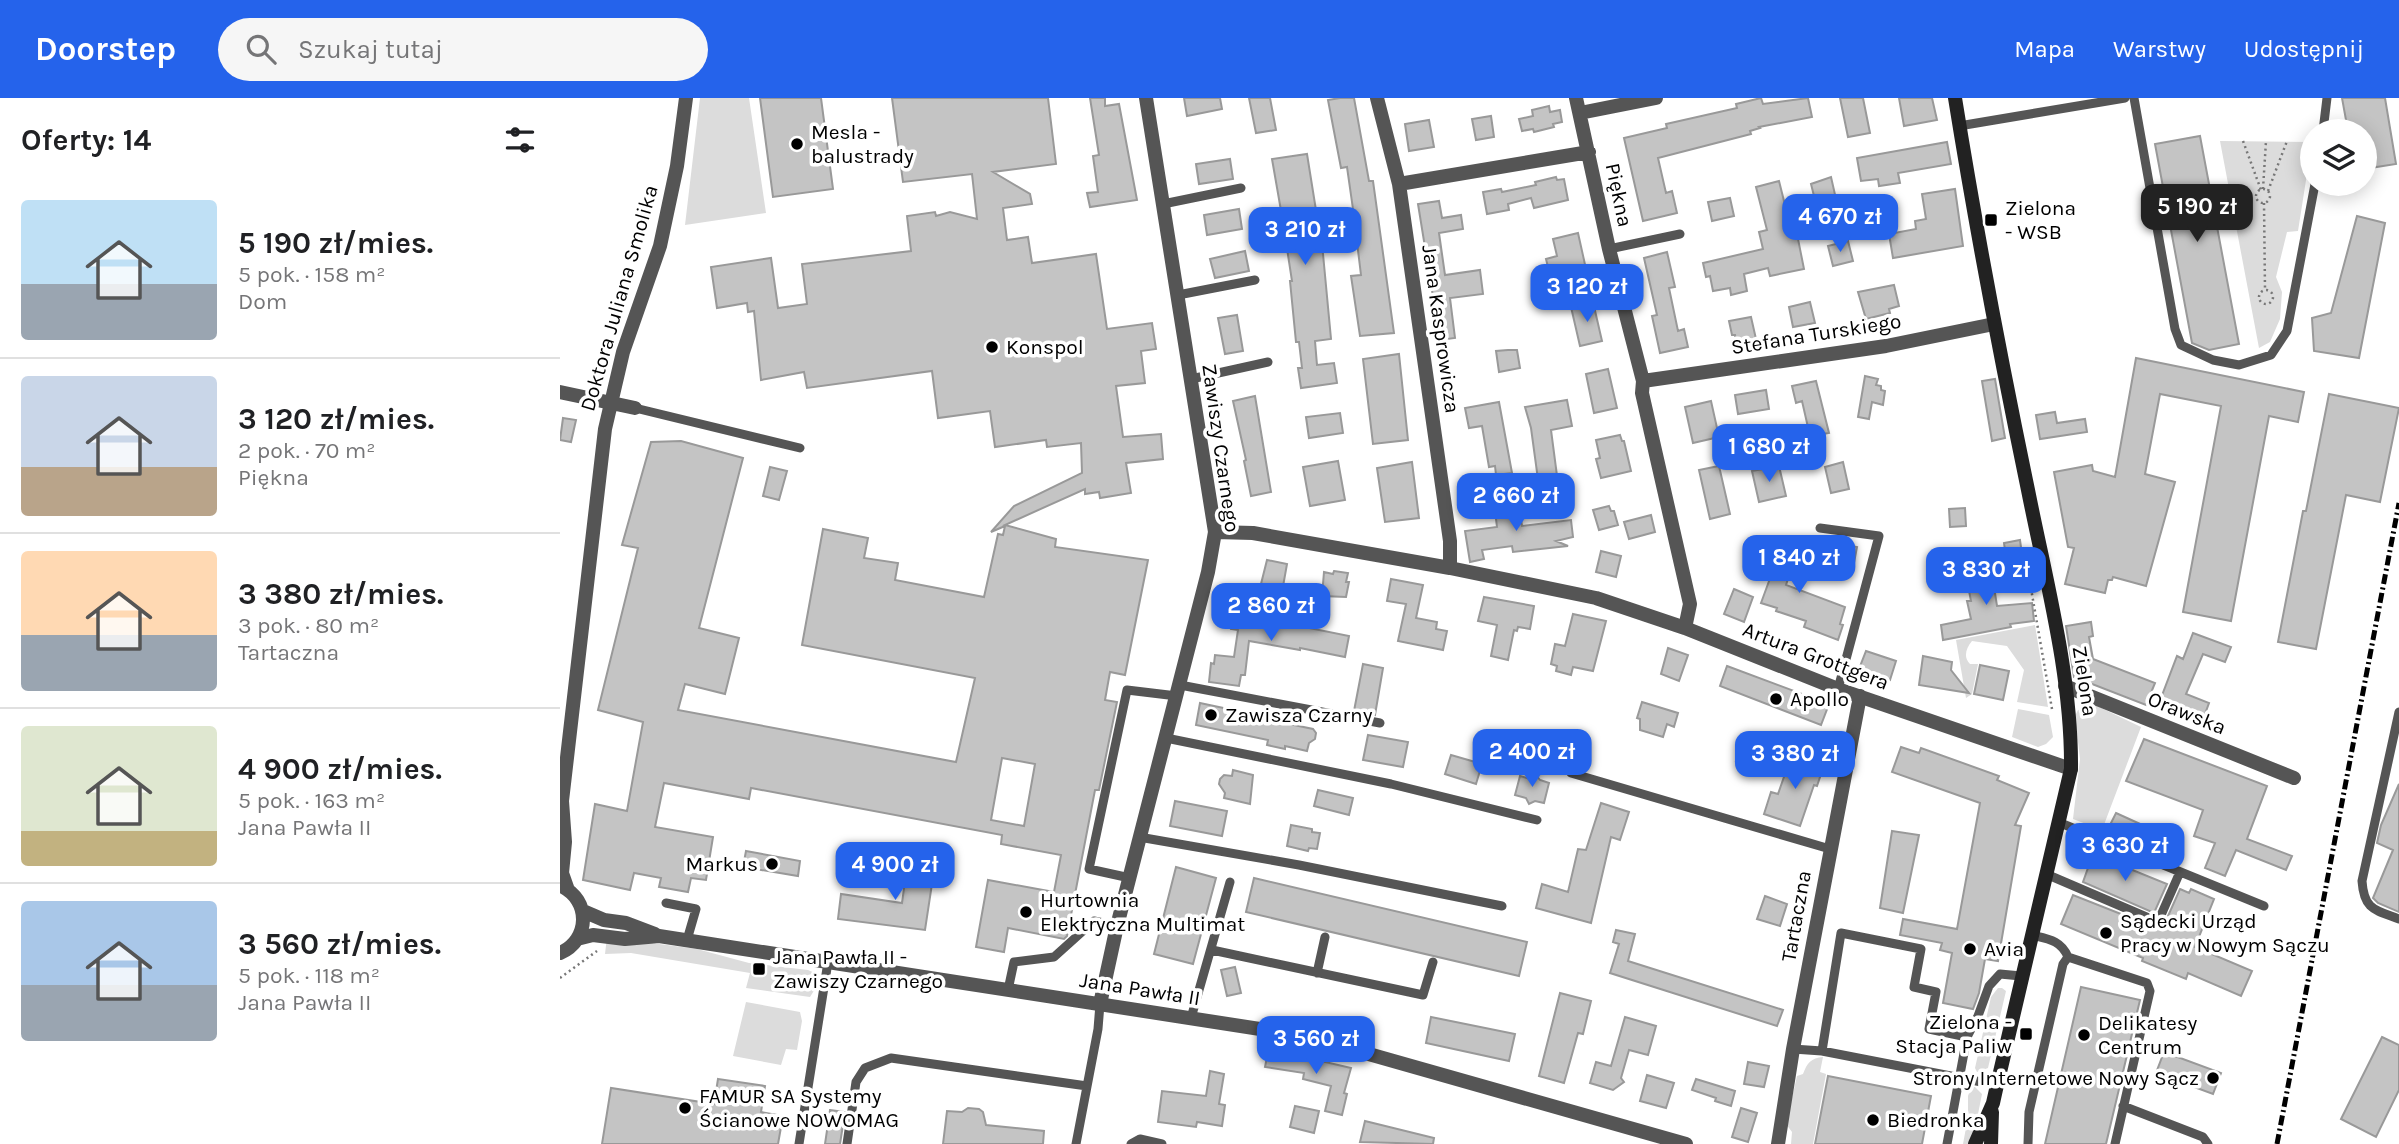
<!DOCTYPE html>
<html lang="pl">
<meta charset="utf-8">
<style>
:root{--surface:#fff;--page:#f6f6f6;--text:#202124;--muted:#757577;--line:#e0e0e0;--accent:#2563eb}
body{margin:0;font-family:Karla,sans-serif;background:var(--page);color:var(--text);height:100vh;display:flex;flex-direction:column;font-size:26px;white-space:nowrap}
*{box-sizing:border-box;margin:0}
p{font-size:23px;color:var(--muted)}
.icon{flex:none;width:38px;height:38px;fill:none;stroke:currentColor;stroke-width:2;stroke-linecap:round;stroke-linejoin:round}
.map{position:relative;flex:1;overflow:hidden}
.details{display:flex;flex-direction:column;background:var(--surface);width:560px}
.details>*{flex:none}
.tools{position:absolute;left:1740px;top:21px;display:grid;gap:14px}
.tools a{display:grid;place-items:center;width:77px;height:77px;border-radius:50%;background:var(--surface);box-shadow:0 4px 18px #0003;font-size:35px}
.price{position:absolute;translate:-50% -60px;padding:0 16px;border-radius:14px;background:var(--accent);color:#fff;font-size:23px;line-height:46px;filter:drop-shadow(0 2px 4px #0008)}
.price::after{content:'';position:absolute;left:50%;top:42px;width:21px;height:16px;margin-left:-10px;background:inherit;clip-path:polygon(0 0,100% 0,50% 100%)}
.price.on{background:#222;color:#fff}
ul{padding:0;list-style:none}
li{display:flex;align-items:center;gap:21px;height:175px;padding:0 21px}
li+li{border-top:2px solid var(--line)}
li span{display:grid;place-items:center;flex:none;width:196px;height:140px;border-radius:7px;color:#555}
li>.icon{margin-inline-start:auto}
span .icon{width:84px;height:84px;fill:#fffc;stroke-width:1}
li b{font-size:30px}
h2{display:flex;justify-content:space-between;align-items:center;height:84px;padding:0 21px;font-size:30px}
header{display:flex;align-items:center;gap:42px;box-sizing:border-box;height:98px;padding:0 35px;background:var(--accent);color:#fff}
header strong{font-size:33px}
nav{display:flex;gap:38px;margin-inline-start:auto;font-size:24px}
.search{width:490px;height:63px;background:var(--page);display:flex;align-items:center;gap:18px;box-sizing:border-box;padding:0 24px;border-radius:38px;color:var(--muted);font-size:26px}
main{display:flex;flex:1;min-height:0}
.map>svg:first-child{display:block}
</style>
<header>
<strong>Doorstep</strong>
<div class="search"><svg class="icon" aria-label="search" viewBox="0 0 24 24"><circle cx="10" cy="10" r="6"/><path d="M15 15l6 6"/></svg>Szukaj tutaj</div>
<nav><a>Mapa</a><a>Warstwy</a><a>Udostępnij</a></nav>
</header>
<main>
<section class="details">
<h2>Oferty: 14<svg class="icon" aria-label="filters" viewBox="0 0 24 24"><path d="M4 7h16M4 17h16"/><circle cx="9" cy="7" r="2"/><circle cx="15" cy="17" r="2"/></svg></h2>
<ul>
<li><span style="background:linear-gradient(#bfe0f5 60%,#9aa5b1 0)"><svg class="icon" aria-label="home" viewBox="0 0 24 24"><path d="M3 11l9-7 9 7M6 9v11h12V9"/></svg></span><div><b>5 190 zł/mies.</b><p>5 pok. · 158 m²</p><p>Dom</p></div></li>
<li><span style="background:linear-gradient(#c9d6e8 65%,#b9a48a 0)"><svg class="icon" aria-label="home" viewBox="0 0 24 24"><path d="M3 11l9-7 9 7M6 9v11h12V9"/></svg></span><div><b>3 120 zł/mies.</b><p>2 pok. · 70 m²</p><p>Piękna</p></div></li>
<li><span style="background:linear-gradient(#ffd9b3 60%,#9aa5b1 0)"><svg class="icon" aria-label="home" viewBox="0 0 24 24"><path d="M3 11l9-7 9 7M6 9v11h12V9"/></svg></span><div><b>3 380 zł/mies.</b><p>3 pok. · 80 m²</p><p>Tartaczna</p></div></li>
<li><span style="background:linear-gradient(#dfe7d0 75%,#c2b280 0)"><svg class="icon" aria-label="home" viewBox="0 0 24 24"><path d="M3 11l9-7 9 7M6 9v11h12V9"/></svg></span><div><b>4 900 zł/mies.</b><p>5 pok. · 163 m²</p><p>Jana Pawła II</p></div></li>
<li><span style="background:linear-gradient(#a9c7e8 60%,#9aa5b1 0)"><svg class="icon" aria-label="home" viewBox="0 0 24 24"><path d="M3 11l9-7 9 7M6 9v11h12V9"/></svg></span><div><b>3 560 zł/mies.</b><p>5 pok. · 118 m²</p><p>Jana Pawła II</p></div></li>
</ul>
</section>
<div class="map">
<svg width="1839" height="1046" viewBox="0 0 1839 1046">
<rect width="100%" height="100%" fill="#fff"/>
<path fill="#dcdcdc" d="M140,0H189L206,115L125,127Z
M1660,43L1752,44L1738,133L1727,134L1716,179L1722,194L1720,221L1710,244L1699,250Z
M1475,527L1488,609L1457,604L1464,572L1447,548L1412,543C1406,550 1403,559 1410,566H1418L1412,596L1406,600L1396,542Z
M1533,606L1581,629L1542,732L1513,721L1520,661L1515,618L1518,612L1531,609Z
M1458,611L1489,617L1493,639L1486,646L1478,649L1452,639Z
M47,839L137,851L189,865L248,872L257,876L255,891L250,899L186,890L190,875L71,855L45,856Z
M1438,890H1442L1446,893L1428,970L1417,974L1415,970L1431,899Z
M186,904L240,914L242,923L237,952L226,951L221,967L173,958Z
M1263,959L1260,974L1266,976L1253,1046H1231L1232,1034L1226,1026L1237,978L1243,976C1247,965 1251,960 1263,959Z
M1411,989H1415L1422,996L1412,1046H1403L1408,1019V998Z"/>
<path fill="#c4c4c4" stroke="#999" stroke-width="2" fill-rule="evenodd" d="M200,0H261L273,91L213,99Z
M332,0H488L496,66L433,74L470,96L472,106L443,110L447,142L468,139L472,165L536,156L547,231L592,225L596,251L581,253L585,285L556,288L563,339L601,336L603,361L566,365L571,395L540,400L539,394L525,396V391L445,427L496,441L495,449L588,462L565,577L550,574L545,602L557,604L539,692H535L507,838L504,841L448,830L444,854L416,849L428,782L494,794L501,757L441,746L442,737L191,690L189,701L104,685L95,729L153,739L146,782L131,780L128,794L99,789L101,780L74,775L70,792L23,782L35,706L67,713L83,624L38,612L78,450L62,447L91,344L121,343L183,360L139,530L179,540L165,596L125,586L118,612L396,664L415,580L242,547L263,431L308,440L304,460L338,465L335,482L424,499L438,436L443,437L445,428L431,434L454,408L522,375L521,345L487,349L486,342L435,349L430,313L378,320L372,273L247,290L244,274L201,282L194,213L188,214L187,205L157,210L151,169L211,160L218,210L247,206L242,166L351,153L347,118L375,114L376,118L390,114L417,121L412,76L343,84ZM442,660L475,666L464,728L431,722Z
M530,0H545V8L559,6L577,102L530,109L527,95L538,94L533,58L539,57Z
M624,0H660L662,11L627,18Z
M689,0H710L716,32L696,35Z
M780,0H794L809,83H813L834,235L800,238L791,178L801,177L793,111L787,69L781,70L768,2Z
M1201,0L1203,6L1248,0L1252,19L1199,29L1200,30L1190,33L1191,36L1098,60L1106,95L1112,93L1117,115L1083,123L1064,40L1107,30L1106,26L1177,10L1176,6Z
M1280,0H1303L1310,35L1288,39Z
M1339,0H1372L1377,22L1344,28Z
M1782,0H1825L1836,66L1804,71V33H1788Z
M989,8L990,14L1000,12L1002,24L993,26L994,29L974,34L973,31L962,33L959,21L973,18L972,12Z
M931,18L934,39L916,42L912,21Z
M869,22L874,49L849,53L845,26Z
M1640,38L1679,246L1649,252L1632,245L1595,46Z
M1387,44L1391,66L1338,75L1340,85L1319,88L1318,81L1301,83L1297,60Z
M747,56L763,156L771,241L755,243L757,267L774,265L777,285L741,290L738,270H742L739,244H736L730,183H732L726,144L739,141L735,122L723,124L712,61Z
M670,61L673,81L639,86L636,66Z
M996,79L997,82L1004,81L1008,102L974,110L971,100L948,106L949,112L927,116L923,94L941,91L942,94L976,87L975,84Z
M1271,79L1276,101L1256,106L1251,86Z
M1219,83L1230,127L1235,126L1244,171L1210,178L1208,170L1184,176L1187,193L1171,197L1170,190L1153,193L1150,178L1146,179L1143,165L1203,151L1199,134L1207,132L1196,89Z
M1395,91L1403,148L1333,160L1329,136L1356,131L1355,123L1366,121L1362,96Z
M1170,100L1174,118L1152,123L1148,104Z
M879,103L882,120L901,117L903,131L879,135L885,177L920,172L923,196L890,200L895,240L880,242L858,106Z
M679,111L682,131L647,137L644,117Z
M1797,118L1825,125L1799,260L1754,253L1752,220L1771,215Z
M1018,135L1026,171L1013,174L1014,177L986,184L983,170L988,169L986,161L997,158L993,141Z
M1288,143L1293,163L1273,168L1268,148Z
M685,153L689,173L655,180L650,161Z
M1107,154L1115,189L1109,190L1118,233L1124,231L1128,249L1100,255L1092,218L1097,217L1084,160Z
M1334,187L1339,208L1329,211L1330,215L1306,221L1298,194Z
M1033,204L1042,243L1020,248L1011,209Z
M1250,204L1255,225L1233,229L1229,209Z
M677,217L683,253L665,256L658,220Z
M1191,219L1196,241L1176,245L1175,237H1172L1169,223Z
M948,252H957L960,270L939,274L936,253Z
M839,256L848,342L813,346L803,261Z
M1576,260L1744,294L1738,324L1709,318L1671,523L1623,514L1661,308L1600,296L1585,376L1615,384L1586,488L1553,479L1552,482H1548L1545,495L1505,486L1514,450L1508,449L1494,374L1532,367L1533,373L1555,379Z
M1048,271L1057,310L1034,315L1026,276Z
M1305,278L1318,281L1316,287L1321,288V292L1325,293L1323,307L1312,304L1309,321L1298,319Z
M1435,281L1445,340L1432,343L1422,283Z
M1256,283L1269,335L1250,338L1242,303L1236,305L1232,288Z
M1206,292L1209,311L1178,316L1175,297Z
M1769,296L1839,310L1820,404L1786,397L1756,551L1718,544L1743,413H1746Z
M695,298L711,394L691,398L684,363L686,362L673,303Z
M1007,302L1012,328L991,332L999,393L980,396L971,330L965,309Z
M1151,303L1159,339L1133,345L1125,309Z
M939,304L952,375L936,377L935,368L929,369L922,328L909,330L905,310Z
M1495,314L1497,325L1525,321L1527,334L1480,341L1476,317Z
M780,315L783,335L749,340L746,319Z
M3,320L16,322L11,344L0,342Z
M1060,337L1062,343H1064L1071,373L1041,380L1036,361L1040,360L1036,342Z
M778,363L785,402L750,408L743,369Z
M852,364L859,420L825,424L817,370Z
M1283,364L1289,391L1271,395L1265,369Z
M1159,368L1170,416L1150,421L1139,372Z
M1219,368L1226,398L1199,404L1192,373Z
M210,369L227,373L219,402L203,398Z
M958,401L962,428L1011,422L1013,439L996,443L1008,448L953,454L952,448L922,452L924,461L910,464L905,433L937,429L934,405Z
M1049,408L1051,413H1054L1058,427L1039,432L1033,412Z
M1405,410L1406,428L1390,429L1389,411Z
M1091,417L1095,434L1069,441L1064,424Z
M1212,439L1239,448L1226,487L1285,509L1280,526L1283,527L1278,542L1244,529L1246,523L1216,513L1217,510L1201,505L1216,464L1205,460Z
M1460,442L1463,464L1447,466L1444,445Z
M1275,445L1297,449L1292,475L1273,471L1275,462H1271Z
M1041,453L1061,458L1056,479L1036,474Z
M707,462L727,466L722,494L700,490Z
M1430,463L1437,508L1472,505L1474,523L1450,526L1451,529L1383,542L1381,527L1411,521L1407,503H1411L1404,467Z
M774,473L788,475L786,484H789L786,499L762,498L764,474L773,476Z
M831,481L863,487L856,520L877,524L876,531L887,533L883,552L838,543L846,506L827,503Z
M1174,491L1193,499L1184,524L1164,516Z
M924,499L974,508L970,531L958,529L957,533L954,532L948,562L931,558L937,527L918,523Z
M674,510L697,514L696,519L744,527V529L789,538L785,559L740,550V552L689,543L685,577H681L679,588L649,584L651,565L654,566L655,557L674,559L678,532L671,531Z
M1013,516L1046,523L1033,573L1013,569L1011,577L996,573L997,568L991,566L995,546L1005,548Z
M1531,524L1533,538L1529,539L1533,561L1595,585L1586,607L1514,579L1506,528Z
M1633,535L1671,549L1665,564L1643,556L1626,596L1649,605L1641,627L1618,618L1622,610L1601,600L1617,558L1623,561Z
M1108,550L1128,557L1119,583L1101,576Z
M1306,553L1336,563L1330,582L1299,571Z
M1363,558L1392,564L1391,572L1409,595L1359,587Z
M803,566L823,570L815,617L794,613Z
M1420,567L1449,573L1443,602L1414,596Z
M1167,568L1269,606L1261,627L1160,588Z
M1082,604L1118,615L1114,629L1107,626L1103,639L1080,632V621L1077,620Z
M640,605L735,625L734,627L753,631L756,635L755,641L749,645L747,653L725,648V651L707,647L708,642L636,627Z
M808,637L848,644L843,669L803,662Z
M1584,641L1707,688L1687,741L1732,758L1726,772L1676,752L1665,778L1645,770L1655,745L1634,738L1643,712L1566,683Z
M1183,644L1192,647L1193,644L1205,648L1198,666L1192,664L1190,668L1176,663Z
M1341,649L1359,655L1361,650L1439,678L1437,682L1469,695L1455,727L1461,728L1438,863L1425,861L1419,895L1413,911L1383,905L1392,855L1380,852L1382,845L1340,837L1343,821L1397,831L1420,705L1332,674Z
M1232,656L1264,667L1257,688L1254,687L1240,728L1204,716L1211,694L1218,696Z
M891,657L922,666L916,686L885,676Z
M673,672L693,677L690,706L664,700L665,695L659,686L660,681L664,677L672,678Z
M976,677L980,682L989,685L984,705L975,703L969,706L966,700L955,697L960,678L970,681Z
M1839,686V814L1818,805L1813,800L1833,752L1817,745L1821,727Z
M758,692L793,700L789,717L754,708Z
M615,703L667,713L662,738L610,728Z
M1041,705L1069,714L1060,742L1051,739L1031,825L976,810L982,786L1008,794L1018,751L1026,752Z
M1556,715L1622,745L1614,761L1548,731Z
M731,727L752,731V734L760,735L757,751L749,750L748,753L727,748Z
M1332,733L1359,737L1343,815L1320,810Z
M186,753L240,763L238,778L183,769Z
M1533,756L1607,786L1594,815L1523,784Z
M348,762L375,766L365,832L278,821L281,796L342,805Z
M616,769L656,780L633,866L594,856Z
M694,780L967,844L959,878L686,814Z
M1620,791L1629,795L1631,791L1654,801L1635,849L1692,873L1681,898L1628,875L1626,881L1582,863L1583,860L1501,826L1513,797L1599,831L1604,827Z
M1205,798L1227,806L1220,828L1197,821Z
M1056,832L1075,836L1068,863L1223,912L1217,928L1050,875L1059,846L1053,844Z
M675,869L681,895L667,898L661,872Z
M1521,889L1580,902L1546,1046H1485Z
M1000,895L1031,903L1023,936L1018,935L1004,985L979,978Z
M871,919L955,936L949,963L866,945Z
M1065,919L1096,928L1088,957L1069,952L1061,980L1064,984L1053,992L1030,985L1036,964L1051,968Z
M1822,939L1839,947V992L1816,1039L1781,1021Z
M708,954L748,960L791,970L784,995L787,996L782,1017L765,1013L771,988L743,981L744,975L705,969Z
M1604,954L1661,975L1653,996L1596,975Z
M1188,964L1209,968L1204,989L1184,986Z
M650,973L664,976L659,1006L665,1007L662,1028L637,1024L636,1029L598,1024L602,993L646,998Z
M1087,977L1114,985L1106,1010L1080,1003Z
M1268,978L1371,998L1362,1046H1255Z
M158,981L205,988L201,1014L223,1018L218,1046H42L51,990L154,1006Z
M1136,981L1175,993L1171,1008L1155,1003L1156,1000L1132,992Z
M735,1008L759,1013L754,1035L730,1029Z
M408,1010L419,1011L423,1014L426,1027L484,1033L483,1046H383L387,1013L402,1014Z
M1181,1010L1197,1015L1188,1044L1172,1039Z
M270,1012L285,1014L280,1046H265Z
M805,1023L874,1040L873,1046L800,1044Z"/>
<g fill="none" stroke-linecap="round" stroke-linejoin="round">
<path stroke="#777" stroke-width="2.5" stroke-dasharray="2 3.5" stroke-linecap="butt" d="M1683,43L1701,92
M1696 98a7 7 0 1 1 14 0a7 7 0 1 1-14 0Z
M1703,91L1706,43
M1708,93L1727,43
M1704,105L1705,191
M1699 199a7 7 0 1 1 14 0a7 7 0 1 1-14 0Z
M1469,479L1492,611
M0,880L37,853"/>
<path stroke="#555" stroke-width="9" d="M1574,0L1615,231L1621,247L1653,262L1679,267L1711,257L1727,233L1755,86
M1399,28L1565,0
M1763,33L1767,0
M603,106L681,90
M1049,151L1120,136
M618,197L695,182
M631,281L708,264
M75,310L240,350
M1260,430L1319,438L1278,591
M620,587L820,625
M1839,614L1802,783C1804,812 1815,812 1839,821
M606,640L831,686L977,722
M1011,675L1270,751
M1498,724L1704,808
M579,739L739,767L942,808
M1486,776L1598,824L1620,774
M570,780L529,771L567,592L617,598
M106,805L136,811L127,842
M1471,837C1488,841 1501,842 1508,859L1587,885L1590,893L1555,1046
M652,852L863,897L873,864
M757,875L765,839
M448,892L454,864L494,859L534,823L557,828
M631,920L670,784
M1233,951L1262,953L1437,987
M1262,953L1281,835L1361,851L1354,889L1376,894L1369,931L1407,939
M1563,1008L1643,1039L1648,1046
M239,1046L268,864
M287,1046L296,984L305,970L331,960L527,988
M516,1046L538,931L540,906
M571,1046L580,1041L602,1046
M1387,1046L1407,939L1418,918L1429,888L1440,876L1461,878
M1468,1046L1469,1014L1503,866L1508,859"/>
<path stroke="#555" stroke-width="14" d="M817,0L839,86L890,443V470
M1016,0L1049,151L1083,283L1082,295L1130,506L1125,530
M1020,15L1096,0
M839,86L1029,54
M1083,283L1326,248L1434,226
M0,294L75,310
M655,434L693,435L890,470L1036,500L1125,530L1278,591L1511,671
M1505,588L1734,680
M8,792L2,775L5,744L2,703L45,331L63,254L100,148L117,68L126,0
M23,813L44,822L66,825L95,836
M17,841L33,837L65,841L99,838L726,935L784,949L1126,1046
M0,855C30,842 31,802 1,788
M540,906L557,828L648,474L655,434L586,0
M1218,1046L1233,951L1300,598"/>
<path stroke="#222" stroke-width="14" d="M1395,0C1416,131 1441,262 1468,392C1486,483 1512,578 1511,671L1437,987L1433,1005L1415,1046
M1431,1046L1432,1014"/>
<path stroke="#000" stroke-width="5" stroke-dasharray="10 3.5 2 3.5" stroke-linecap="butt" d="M1717,1046L1839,405"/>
</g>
<g fill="#000" stroke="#fff" stroke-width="2.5">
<circle cx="237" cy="46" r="7"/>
<rect x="1424" y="115" width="14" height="14" rx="3.5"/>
<circle cx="432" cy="249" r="7"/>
<circle cx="1216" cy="601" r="7"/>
<circle cx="651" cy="617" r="7"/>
<circle cx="212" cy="766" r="7"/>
<circle cx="466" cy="814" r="7"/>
<circle cx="1546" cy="835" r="7"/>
<circle cx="1410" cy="851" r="7"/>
<rect x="192" y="864" width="14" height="14" rx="3.5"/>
<rect x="1459" y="929" width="14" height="14" rx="3.5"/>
<circle cx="1524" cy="937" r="7"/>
<circle cx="1653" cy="980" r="7"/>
<circle cx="125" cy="1010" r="7"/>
<circle cx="1313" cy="1022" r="7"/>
</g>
<g text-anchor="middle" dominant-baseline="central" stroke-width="7" stroke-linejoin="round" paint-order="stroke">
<g font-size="21" fill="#000" stroke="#fff" text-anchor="start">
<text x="251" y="34">Mesla -<tspan x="251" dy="24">balustrady</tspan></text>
<text x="1445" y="110">Zielona<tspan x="1445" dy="24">- WSB</tspan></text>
<text x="446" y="249">Konspol</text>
<text x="1230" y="601">Apollo</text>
<text x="665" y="617">Zawisza Czarny</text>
<text x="198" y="766" text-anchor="end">Markus</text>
<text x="480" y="802">Hurtownia<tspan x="480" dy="24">Elektryczna Multimat</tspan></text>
<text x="1560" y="823">Sądecki Urząd<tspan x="1560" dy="24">Pracy w Nowym Sączu</tspan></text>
<text x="1424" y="851">Avia</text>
<text x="213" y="859">Jana Pawła II -<tspan x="213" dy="24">Zawiszy Czarnego</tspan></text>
<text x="1452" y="924" text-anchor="end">Zielona -<tspan x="1452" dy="24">Stacja Paliw</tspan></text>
<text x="1538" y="925">Delikatesy<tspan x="1538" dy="24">Centrum</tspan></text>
<text x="1639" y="980" text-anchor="end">Strony Internetowe Nowy Sącz</text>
<text x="139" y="998">FAMUR SA Systemy<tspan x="139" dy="24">Ścianowe NOWOMAG</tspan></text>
<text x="1327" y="1022">Biedronka</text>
</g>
<g font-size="21" fill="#000" stroke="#fff">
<text transform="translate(1059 97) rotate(78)">Piękna</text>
<text transform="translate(59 200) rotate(-74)">Doktora Juliana Smolika</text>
<text transform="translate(881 231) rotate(82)">Jana Kasprowicza</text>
<text transform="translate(1256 236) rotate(-9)">Stefana Turskiego</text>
<text transform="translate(661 350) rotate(82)">Zawiszy Czarnego</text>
<text transform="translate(1256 558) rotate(21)">Artura Grottgera</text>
<text transform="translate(1525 583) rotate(81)">Zielona</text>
<text transform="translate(1627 615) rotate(22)">Orawska</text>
<text transform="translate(1236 818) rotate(-80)">Tartaczna</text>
<text transform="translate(580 891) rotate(9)">Jana Pawła II</text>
</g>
</g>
</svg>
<div class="tools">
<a><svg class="icon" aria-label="layers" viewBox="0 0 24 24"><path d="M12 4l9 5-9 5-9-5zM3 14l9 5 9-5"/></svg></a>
</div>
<b class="price on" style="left:1637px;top:146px">5 190 zł</b>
<b class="price" style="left:1280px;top:156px">4 670 zł</b>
<b class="price" style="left:745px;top:169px">3 210 zł</b>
<b class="price" style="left:1027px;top:226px">3 120 zł</b>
<b class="price" style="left:1209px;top:386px">1 680 zł</b>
<b class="price" style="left:956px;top:435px">2 660 zł</b>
<b class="price" style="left:1239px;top:497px">1 840 zł</b>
<b class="price" style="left:1426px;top:509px">3 830 zł</b>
<b class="price" style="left:711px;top:545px">2 860 zł</b>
<b class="price" style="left:972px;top:691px">2 400 zł</b>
<b class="price" style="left:1235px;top:693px">3 380 zł</b>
<b class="price" style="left:1565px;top:785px">3 630 zł</b>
<b class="price" style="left:335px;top:804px">4 900 zł</b>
<b class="price" style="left:756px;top:978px">3 560 zł</b>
</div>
</main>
